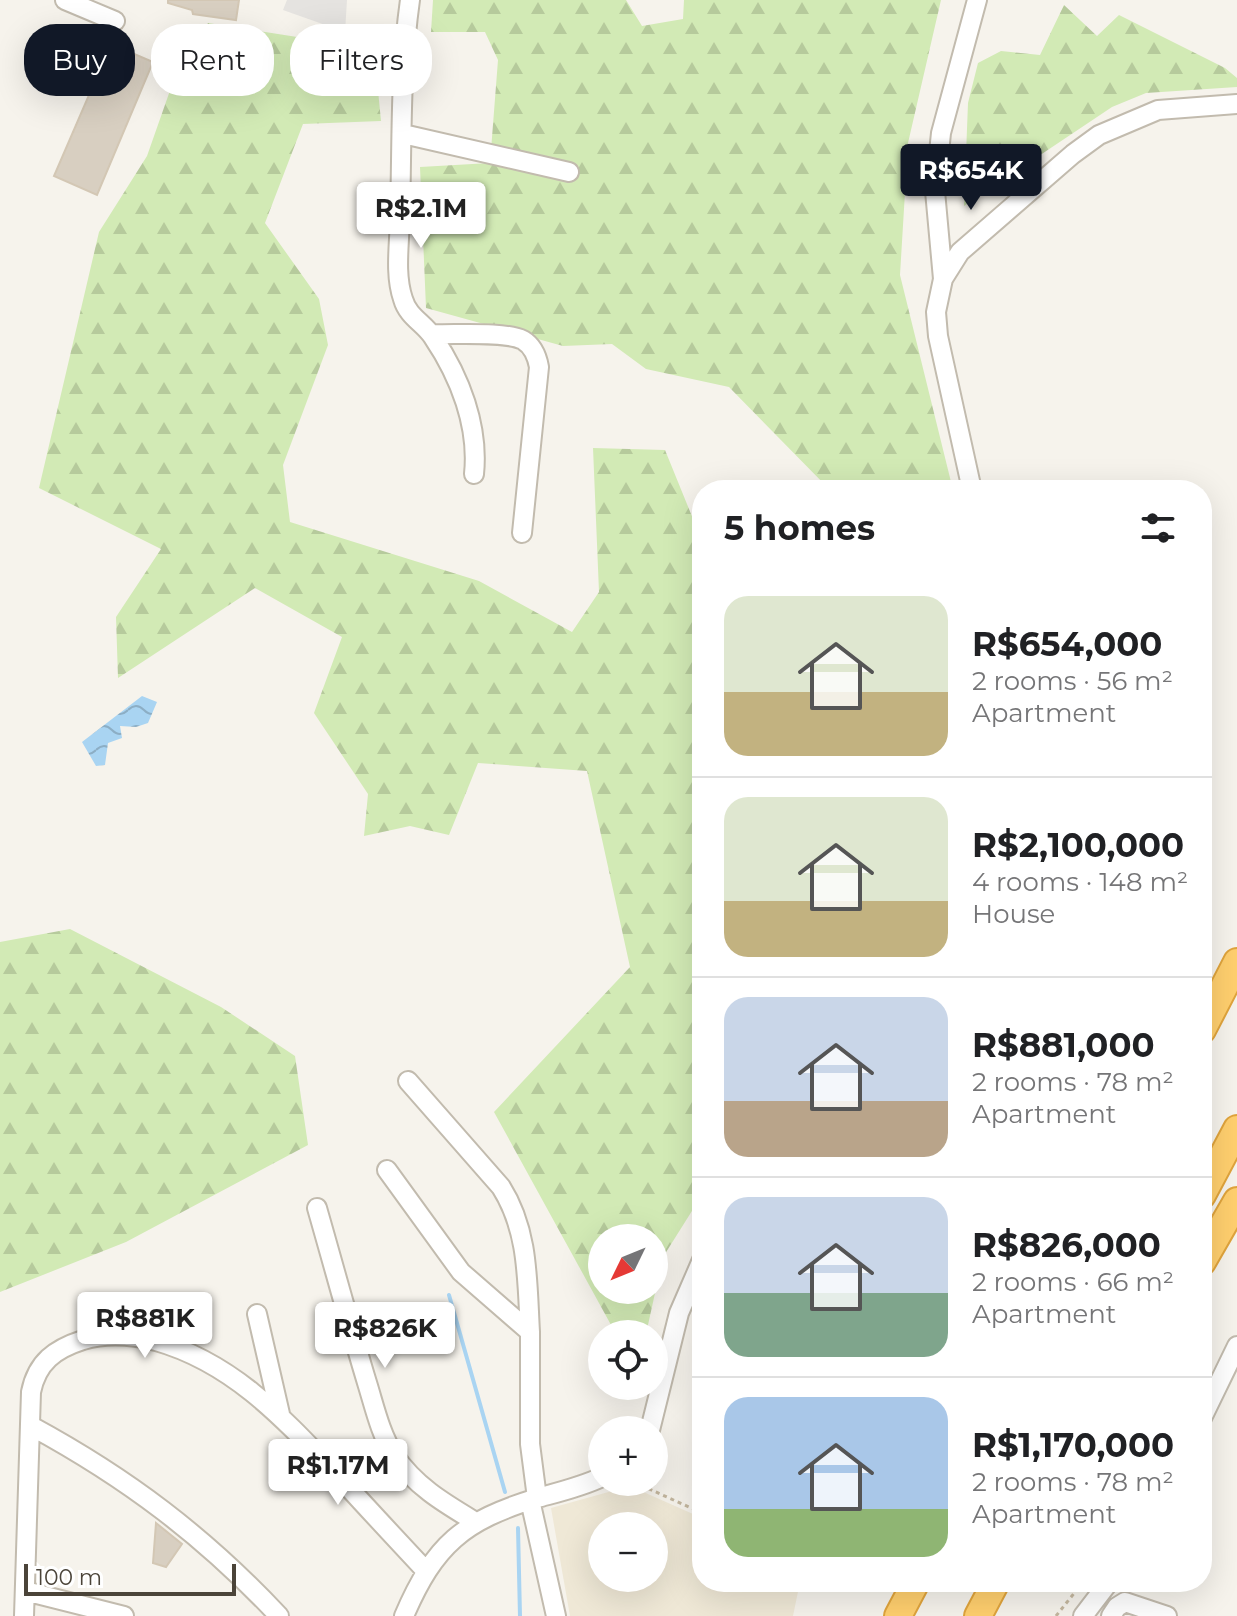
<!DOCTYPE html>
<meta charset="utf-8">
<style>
:root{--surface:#fff;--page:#f6f6f6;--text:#202124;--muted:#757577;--line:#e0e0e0;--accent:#111827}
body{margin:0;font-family:Montserrat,sans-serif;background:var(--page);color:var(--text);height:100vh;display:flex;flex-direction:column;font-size:30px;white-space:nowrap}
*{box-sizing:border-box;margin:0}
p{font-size:26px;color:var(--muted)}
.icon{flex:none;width:44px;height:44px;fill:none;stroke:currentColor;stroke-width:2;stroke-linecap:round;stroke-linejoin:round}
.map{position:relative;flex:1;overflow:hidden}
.panel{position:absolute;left:692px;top:480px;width:520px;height:1112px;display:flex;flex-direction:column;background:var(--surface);border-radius:32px;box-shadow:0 8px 32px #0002}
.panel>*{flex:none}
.banner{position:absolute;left:24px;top:24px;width:548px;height:72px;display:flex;gap:16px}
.needle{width:52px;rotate:227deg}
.fabs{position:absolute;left:588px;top:1224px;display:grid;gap:16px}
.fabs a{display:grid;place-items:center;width:80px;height:80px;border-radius:50%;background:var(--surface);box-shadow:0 8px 32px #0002;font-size:40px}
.scale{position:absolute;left:24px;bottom:20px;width:212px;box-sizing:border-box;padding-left:8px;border:4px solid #4b4439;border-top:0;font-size:22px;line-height:28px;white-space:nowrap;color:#4b4439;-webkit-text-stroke:6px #fff;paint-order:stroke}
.price{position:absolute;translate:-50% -68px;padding:0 18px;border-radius:8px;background:#fff;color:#222;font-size:26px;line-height:52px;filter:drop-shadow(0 2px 4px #0008)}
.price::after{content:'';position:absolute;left:50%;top:48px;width:24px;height:18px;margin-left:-12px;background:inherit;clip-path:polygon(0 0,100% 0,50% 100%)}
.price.current{background:var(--accent);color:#fff}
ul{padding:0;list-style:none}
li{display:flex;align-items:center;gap:24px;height:200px;padding:0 32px}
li+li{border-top:2px solid var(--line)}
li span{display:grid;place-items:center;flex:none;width:224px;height:160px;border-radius:24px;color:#555}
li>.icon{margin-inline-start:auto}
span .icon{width:96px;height:96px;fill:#fffc;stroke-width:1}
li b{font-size:34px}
h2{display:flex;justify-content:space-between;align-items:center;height:96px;padding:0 32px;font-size:34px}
.pill{padding:0 28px;border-radius:32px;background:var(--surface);box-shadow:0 8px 32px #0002;font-size:28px;line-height:72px}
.pill.current{background:var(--accent);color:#fff}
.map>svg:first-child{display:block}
</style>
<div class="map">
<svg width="1237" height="1616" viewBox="0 0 1237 1616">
<defs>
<pattern id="forest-firs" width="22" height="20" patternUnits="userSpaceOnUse" patternTransform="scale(2)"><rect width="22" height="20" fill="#d2eab5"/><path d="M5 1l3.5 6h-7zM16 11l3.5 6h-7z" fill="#b6ca9c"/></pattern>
<pattern id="water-waves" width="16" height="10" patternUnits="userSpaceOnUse" patternTransform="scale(2)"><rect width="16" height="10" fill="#a9d4f2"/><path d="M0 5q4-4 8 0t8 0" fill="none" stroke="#8caec5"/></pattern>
</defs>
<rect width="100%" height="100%" fill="#f6f3ec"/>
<path fill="#efe8d6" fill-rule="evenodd" d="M630,1486L702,1518V1582H800L793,1616H570L551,1508ZM602,1526H654V1578H602Z"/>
<path fill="url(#forest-firs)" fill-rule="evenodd" d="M433,0H626L642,26L683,19L684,0H941L908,143L900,275L953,490H830L729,387L646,369L612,344L563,346L426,308L420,167L490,163L498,60L485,32H431Z
M1064,5L1097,36L1119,15L1225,68L1237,78V87L1146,93L1112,107L964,206L968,103L978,63L1001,51L1040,55Z
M208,23L374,49L381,121L303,124L265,223L319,299L328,345L283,465L290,522L479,581L572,632L599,592L593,448L665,450L702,541V1195L663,1257L646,1334H616L494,1112L630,967L587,771L478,763L449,835L410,826L364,836L368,794L314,713L342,637L255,588L118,678L116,617L161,549L39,488L99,232L147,156L173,82ZM654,1238V1290H602V1238Z
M70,929L221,1007L295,1056L308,1145L126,1242L0,1292V942Z"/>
<path fill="#e5e3e0" d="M287,0H347L345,32L283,10Z"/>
<path fill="url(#water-waves)" d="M142,696L157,702L148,723L136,727L120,726L122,738L108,743L105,765L96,766L82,742Z"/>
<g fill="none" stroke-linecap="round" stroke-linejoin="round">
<path stroke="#a9d4f2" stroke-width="4" d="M449,1295L505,1492
M518,1528L520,1616"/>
</g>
<path fill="#d8cfc1" stroke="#d3c7b4" stroke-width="2" d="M168,0H239L236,20L193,14L192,10L168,3Z
M111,44L153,62L97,195L54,176Z
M156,1523L182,1544L166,1567L153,1563Z"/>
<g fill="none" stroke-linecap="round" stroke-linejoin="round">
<defs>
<path id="minor" d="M65,0L115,21
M410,0C400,70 402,144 400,214C400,241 394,273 403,299C408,317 424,323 433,337C460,377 479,426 474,474
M403,134L569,172
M943,279L935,191L941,133L977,0
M432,334C453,335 505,331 523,340C533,346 537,356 539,367L522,533
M972,490L938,336L936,312L943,279L960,252L1073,154L1099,135L1158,110L1237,104
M408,1081L501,1187C529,1231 527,1281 530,1332
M387,1170L461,1272L530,1332V1444L537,1498
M317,1208C334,1267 350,1327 368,1386C375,1409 381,1435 394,1455C415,1486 444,1503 474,1521
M257,1314L280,1414
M1202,1418L1237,1346
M31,1426C127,1478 204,1536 279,1616
M650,1430L679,1313L702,1260
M530,1500L556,1616
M25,1591L124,1616
M24,1616L31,1392C37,1362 55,1349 83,1340C107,1333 132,1335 156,1341C234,1363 285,1420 339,1477C368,1509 397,1540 426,1571
M404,1616C435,1544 463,1521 537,1498C559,1492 581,1487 602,1477
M1083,1616L1109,1582
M1111,1616L1117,1607L1125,1602L1167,1616"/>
<path id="highway" d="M1202,1030L1237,962
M1202,1195L1237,1129
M1202,1262L1237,1201
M898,1616L916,1582
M978,1616L996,1582"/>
</defs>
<use href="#minor" stroke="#c2bbae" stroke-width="22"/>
<use href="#highway" stroke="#e0a43c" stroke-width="30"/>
<path stroke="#c4b79f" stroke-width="3" stroke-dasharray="4 4" stroke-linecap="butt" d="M634,1482L702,1513
M1029,1582L1044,1590L1049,1582
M1056,1616L1083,1582"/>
<use href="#minor" stroke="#fff" stroke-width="18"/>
<use href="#highway" stroke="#ffcf6e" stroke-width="26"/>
</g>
</svg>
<div class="fabs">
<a><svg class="needle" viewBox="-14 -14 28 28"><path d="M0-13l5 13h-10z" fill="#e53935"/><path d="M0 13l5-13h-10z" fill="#757577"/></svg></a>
<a><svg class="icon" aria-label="locate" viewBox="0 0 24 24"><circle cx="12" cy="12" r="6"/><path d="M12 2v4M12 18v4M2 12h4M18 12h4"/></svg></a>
<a>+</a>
<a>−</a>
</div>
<div class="scale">100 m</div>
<b class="price current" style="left:971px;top:212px">R$654K</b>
<b class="price" style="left:421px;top:250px">R$2.1M</b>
<b class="price" style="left:145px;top:1360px">R$881K</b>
<b class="price" style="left:385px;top:1370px">R$826K</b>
<b class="price" style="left:338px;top:1507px">R$1.17M</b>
<div class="banner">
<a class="pill current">Buy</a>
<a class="pill">Rent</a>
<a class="pill">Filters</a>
</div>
<section class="panel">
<h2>5 homes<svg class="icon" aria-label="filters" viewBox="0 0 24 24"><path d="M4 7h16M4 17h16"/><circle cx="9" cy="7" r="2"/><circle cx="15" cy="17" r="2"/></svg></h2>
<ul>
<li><span style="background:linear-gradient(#dfe7d0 60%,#c2b280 0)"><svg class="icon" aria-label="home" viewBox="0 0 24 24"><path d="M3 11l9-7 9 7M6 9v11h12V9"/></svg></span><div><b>R$654,000</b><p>2 rooms · 56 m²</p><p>Apartment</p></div></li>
<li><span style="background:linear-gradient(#dfe7d0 65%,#c2b280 0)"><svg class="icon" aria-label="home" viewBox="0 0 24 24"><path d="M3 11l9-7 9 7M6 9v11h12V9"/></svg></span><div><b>R$2,100,000</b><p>4 rooms · 148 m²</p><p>House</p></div></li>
<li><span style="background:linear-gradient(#c9d6e8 65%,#b9a48a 0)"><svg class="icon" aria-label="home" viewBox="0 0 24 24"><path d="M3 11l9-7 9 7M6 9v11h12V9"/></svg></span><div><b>R$881,000</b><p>2 rooms · 78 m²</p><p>Apartment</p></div></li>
<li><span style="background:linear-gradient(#c9d6e8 60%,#7fa58c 0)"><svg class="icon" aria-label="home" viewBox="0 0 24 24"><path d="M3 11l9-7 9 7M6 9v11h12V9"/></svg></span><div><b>R$826,000</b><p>2 rooms · 66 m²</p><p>Apartment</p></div></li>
<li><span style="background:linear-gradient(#a9c7e8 70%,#8fb573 0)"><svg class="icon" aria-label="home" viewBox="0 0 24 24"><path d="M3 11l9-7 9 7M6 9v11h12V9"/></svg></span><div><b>R$1,170,000</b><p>2 rooms · 78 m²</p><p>Apartment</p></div></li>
</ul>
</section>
</div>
